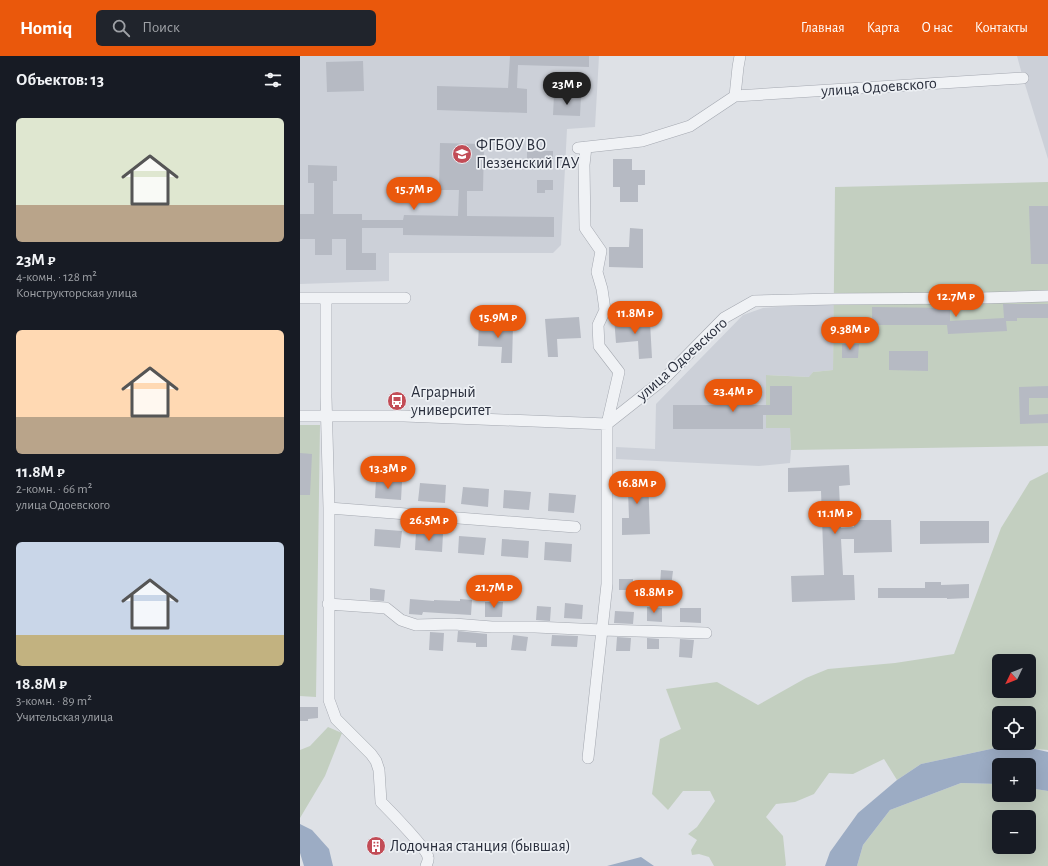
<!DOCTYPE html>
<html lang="ru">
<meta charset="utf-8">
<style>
:root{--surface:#171b24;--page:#20242c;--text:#f1f3f6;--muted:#9ea1a6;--accent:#ea580c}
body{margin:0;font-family:"Alegreya Sans",sans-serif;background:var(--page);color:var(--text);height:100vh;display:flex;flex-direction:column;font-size:15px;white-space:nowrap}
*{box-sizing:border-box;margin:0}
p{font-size:13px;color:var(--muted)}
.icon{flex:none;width:22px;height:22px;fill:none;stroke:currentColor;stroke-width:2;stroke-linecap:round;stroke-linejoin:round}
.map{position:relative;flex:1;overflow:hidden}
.panel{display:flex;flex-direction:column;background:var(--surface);width:300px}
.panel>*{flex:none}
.needle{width:26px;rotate:227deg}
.controls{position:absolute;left:692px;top:598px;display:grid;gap:8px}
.controls a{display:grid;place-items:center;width:44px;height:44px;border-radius:6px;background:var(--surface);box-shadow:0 4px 16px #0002;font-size:20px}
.price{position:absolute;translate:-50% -34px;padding:0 9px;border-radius:14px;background:var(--accent);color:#fff;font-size:13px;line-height:26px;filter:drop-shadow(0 1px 2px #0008)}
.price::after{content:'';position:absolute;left:50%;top:24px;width:12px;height:9px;margin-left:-6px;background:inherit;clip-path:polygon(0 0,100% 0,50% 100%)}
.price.selected{background:#222;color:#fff}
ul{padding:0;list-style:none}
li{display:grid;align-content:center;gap:8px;height:212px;padding:0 16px}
li span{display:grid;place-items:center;height:124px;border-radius:6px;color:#555}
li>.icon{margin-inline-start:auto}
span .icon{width:72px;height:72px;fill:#fffc;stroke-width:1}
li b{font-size:17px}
h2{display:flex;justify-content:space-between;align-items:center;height:48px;padding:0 16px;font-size:17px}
header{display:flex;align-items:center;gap:24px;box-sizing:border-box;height:56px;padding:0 20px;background:var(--accent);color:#fff}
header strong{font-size:19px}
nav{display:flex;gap:22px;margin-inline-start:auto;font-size:14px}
.search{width:280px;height:36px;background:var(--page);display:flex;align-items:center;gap:10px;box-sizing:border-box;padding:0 14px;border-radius:6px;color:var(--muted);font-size:15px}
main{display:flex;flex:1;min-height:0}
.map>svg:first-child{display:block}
</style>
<header>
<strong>Homiq</strong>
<div class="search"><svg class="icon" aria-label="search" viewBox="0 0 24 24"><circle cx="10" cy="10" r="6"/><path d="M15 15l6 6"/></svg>Поиск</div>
<nav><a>Главная</a><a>Карта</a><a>О нас</a><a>Контакты</a></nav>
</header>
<main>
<section class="panel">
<h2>Объектов: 13<svg class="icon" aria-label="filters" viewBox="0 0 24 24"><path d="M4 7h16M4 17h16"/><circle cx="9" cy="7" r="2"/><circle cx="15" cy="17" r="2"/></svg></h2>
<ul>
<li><span style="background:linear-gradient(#dfe7d0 70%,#b9a48a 0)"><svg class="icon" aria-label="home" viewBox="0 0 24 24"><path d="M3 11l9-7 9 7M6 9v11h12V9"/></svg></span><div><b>23M ₽</b><p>4-комн. · 128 m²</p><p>Конструкторская улица</p></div></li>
<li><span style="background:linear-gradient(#ffd9b3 70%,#b9a48a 0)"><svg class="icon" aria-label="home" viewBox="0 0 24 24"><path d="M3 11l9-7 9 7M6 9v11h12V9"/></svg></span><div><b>11.8M ₽</b><p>2-комн. · 66 m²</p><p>улица Одоевского</p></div></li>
<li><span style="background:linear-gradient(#c9d6e8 75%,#c2b280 0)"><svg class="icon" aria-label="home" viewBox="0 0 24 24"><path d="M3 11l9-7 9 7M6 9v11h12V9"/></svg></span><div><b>18.8M ₽</b><p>3-комн. · 89 m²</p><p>Учительская улица</p></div></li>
</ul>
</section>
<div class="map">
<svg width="748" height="810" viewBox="0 0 748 810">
<rect width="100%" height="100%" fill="#dee1e6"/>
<path fill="#ccd0d8" d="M0,0H299L295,71L267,73L261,189L253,197H89V225L0,228Z
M717,0H748V103L723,22Z
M534,247L533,314L513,316L510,321L467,319L466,371H490L491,394L490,407L459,410L316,403V391L355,393L356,348L443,259L463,252Z"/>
<path fill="#c3cfc0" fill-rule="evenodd" d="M748,126V390L491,394L490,372H466V319L509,321L513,316L533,314L535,131Z
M0,369H20L16,641L0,640Z
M748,416V694L735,693L700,691L621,708L597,724L584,703L553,718L529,717L514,738L495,746L476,748L466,761L483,780L486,809L485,810H414L409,801L399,798L392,799L391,794L397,784L388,778L397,771L415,745L410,735H383L368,754L352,738L360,683L381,673L366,633L417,626L458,649L506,622L528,613L595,607L654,598L701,472L730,425ZM699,605H729V635H699ZM699,657H729V687H699Z
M28,671L42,677L25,720L0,762V694L10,690Z
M661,727L699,728V739H729V732L748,735V810H557L563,789L590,754ZM699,761H729V791H699Z"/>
<path fill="#9cacc4" d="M700,691L735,693L748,696V735L729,732V709H699V728L661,727L590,754L563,789L557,810H525L530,796L558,757L597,724L621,708Z
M0,768L12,774L29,793L33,810H4L0,797Z
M341,801L354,810H307Z"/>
<path fill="#b6bac3" d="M210,0H289V11L218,9L217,32L227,33V57L137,54V30L208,32Z
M63,5L64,35L27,36L26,6Z
M254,39L281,40L280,60L253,59Z
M140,87L184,88L183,135H167V160L254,161V181L103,179V172H62V197H76V214H46V183H32V199H15V183H0V158H14V127H8V109L37,110V125H33V158H62V164H103L104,159L158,160L159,134H139Z
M227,95H253V111L227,110Z
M313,103H332V114H345V129H338V146H320V131H313Z
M237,124H253V134H245V137H237Z
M729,150H748V208H731Z
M330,172L343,173V212L309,211V191H329Z
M703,248H748V262H717V265H706L707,275L648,278L647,269H572V251L650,252V265L704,262Z
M279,261L281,282L257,283L258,301H248L245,263Z
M314,261H326V267L350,266L352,302L339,303L338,285L316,287Z
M179,267L213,269L212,307H201L202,291L178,290Z
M542,288H559L558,302H542Z
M589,295H628V315L589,314Z
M470,330H492V359H463V373H373V349H470Z
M748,330V342H729V359L748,358V367L720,368L719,331Z
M0,397L12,398L10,439H0Z
M549,409L550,429L539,430L541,472L554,471V464H591L592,496L554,497V483H541L543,519H554L555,544L492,546L491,520L524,519L521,435L488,436V412Z
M348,419L350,478L322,479V462H329L328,435H321V420Z
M76,424L102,426L101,444L75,442Z
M120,427L146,429L145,447L118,445Z
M163,431L189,433L188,451L161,448Z
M204,434L231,436L229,454L203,452Z
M249,437L276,439L274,457L248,455Z
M620,465H689V487L620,488Z
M75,473L102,475L100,492L74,490Z
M116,476L143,478L142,496L115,494Z
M159,480L186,482L184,499L158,497Z
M202,483L229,485L228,502L201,500Z
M245,486L272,488L271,506L244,504Z
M361,514L373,515L371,531L360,529Z
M319,523H333V534H319Z
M625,526H641V529L669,528V542L647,543V542H578V532H625Z
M70,532L85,534L84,545L70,544Z
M110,543L134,545V544L160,545V543L172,544L171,559L123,556L122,559L109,558Z
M185,546H203L202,561H185Z
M265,547L283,549L282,563L264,562Z
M237,550L251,551L250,565L236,564Z
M347,551L362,552V566L347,565Z
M380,552H401V567L380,566Z
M315,555L334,556L333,568L314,567Z
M158,575L187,578V591H176V587L157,586Z
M130,576L144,577L143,595L129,594Z
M213,579L228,581L226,595L211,594Z
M252,579L278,580L277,591L251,590Z
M317,581L331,582L330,595H316Z
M347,582L359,583V593H347Z
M380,583L394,584L392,602L379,601Z
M0,651H18V662L8,663V665H0Z"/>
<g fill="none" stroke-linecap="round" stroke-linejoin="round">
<defs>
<path id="minor" d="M435,40L438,11L440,0
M286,91L284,109L285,172L301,195L297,216L302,233L305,254L298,269L299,290L319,316L307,368V528L288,702
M278,92L342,85L390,70L435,40L723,22
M0,242H105
M26,242V341L29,452V644L36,663L71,698L76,705L79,714L81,746C89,754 127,793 128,801C129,804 127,807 126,810
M0,360H104L307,368
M307,368L364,323L424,262L454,245L534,243L682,242L748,240
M29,452L275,471
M28,548L86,552L101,564L116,569L154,568L192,571H235L302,574L406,577"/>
</defs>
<use href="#minor" stroke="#a4a8b0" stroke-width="12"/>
<use href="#minor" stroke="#f0f2f5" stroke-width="11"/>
</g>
<defs>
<symbol id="university-disc" viewBox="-11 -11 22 22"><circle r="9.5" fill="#c24c56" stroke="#edf0f4"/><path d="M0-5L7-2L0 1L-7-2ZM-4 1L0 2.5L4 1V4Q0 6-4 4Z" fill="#fff"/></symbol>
<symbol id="bus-disc" viewBox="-11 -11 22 22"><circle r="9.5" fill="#c24c56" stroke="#edf0f4"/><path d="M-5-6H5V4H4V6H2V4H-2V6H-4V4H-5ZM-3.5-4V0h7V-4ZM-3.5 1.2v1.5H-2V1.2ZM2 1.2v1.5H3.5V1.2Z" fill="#fff"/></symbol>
<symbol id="building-disc" viewBox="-11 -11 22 22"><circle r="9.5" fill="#c24c56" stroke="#edf0f4"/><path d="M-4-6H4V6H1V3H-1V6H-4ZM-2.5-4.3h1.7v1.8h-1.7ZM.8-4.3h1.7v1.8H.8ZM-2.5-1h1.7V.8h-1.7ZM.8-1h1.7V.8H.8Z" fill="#fff"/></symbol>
</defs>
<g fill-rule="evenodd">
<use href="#university-disc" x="151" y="87" width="22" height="22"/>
<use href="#bus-disc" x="86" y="334" width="22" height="22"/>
<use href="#building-disc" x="65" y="779" width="22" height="22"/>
</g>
<g text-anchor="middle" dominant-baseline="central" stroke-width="3.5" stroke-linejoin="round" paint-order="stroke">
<g font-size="16" fill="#292e3c" stroke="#edf0f4">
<text transform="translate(579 31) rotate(-4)">улица Одоевского</text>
<text transform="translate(382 303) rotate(-42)">улица Одоевского</text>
</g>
<g font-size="16" fill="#292e3c" stroke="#edf0f4" text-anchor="start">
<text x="176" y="89">ФГБОУ ВО<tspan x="176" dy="18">Пеззенский ГАУ</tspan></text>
<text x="111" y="336">Аграрный<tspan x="111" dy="18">университет</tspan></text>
<text x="90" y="790">Лодочная станция (бывшая)</text>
</g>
</g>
</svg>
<div class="controls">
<a><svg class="needle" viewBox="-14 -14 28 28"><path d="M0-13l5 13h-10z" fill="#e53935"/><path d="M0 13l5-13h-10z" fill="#9ea1a6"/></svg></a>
<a><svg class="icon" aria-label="locate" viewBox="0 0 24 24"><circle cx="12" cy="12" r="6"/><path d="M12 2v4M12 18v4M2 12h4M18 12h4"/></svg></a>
<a>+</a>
<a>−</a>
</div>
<b class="price selected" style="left:267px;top:50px">23M ₽</b>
<b class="price" style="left:114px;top:155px">15.7M ₽</b>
<b class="price" style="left:656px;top:262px">12.7M ₽</b>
<b class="price" style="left:335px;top:279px">11.8M ₽</b>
<b class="price" style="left:198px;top:283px">15.9M ₽</b>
<b class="price" style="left:550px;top:295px">9.38M ₽</b>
<b class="price" style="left:433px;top:357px">23.4M ₽</b>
<b class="price" style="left:88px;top:434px">13.3M ₽</b>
<b class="price" style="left:337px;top:449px">16.8M ₽</b>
<b class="price" style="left:535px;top:479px">11.1M ₽</b>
<b class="price" style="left:129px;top:486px">26.5M ₽</b>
<b class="price" style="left:194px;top:553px">21.7M ₽</b>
<b class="price" style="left:354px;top:558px">18.8M ₽</b>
</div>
</main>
